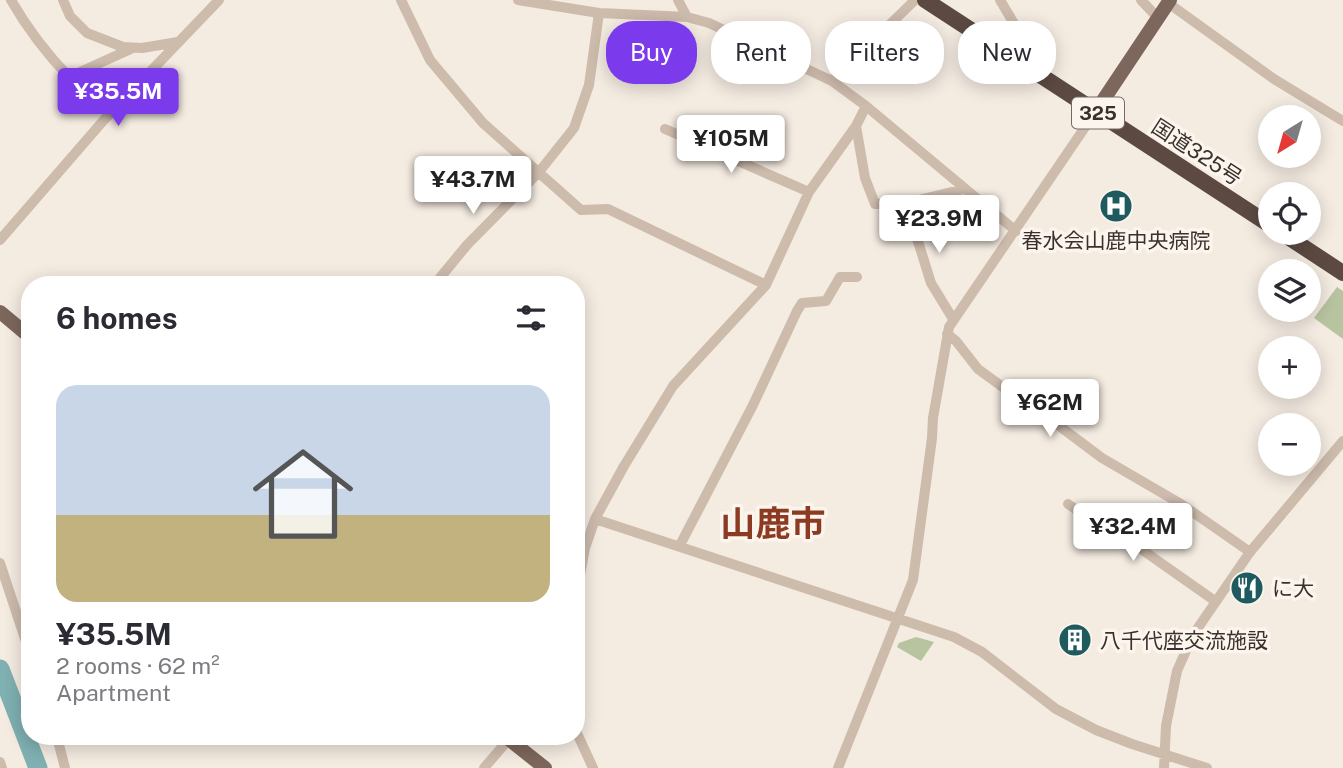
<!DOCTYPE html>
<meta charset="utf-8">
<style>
:root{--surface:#fff;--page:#f2f2f3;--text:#2b2b33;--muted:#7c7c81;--line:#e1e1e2;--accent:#7c3aed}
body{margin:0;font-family:"Public Sans","Noto Sans JP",sans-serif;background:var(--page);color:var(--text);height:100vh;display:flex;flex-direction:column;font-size:26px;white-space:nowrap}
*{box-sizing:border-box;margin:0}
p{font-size:23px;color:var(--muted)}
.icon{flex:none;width:38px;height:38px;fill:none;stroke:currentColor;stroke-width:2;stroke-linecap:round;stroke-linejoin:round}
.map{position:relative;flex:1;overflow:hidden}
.details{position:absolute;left:21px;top:276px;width:564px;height:469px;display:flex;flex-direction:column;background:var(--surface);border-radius:28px;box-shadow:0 4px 18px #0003}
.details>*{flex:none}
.hud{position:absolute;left:606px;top:21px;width:632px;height:63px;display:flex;gap:14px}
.needle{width:46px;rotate:217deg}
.controls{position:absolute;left:1258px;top:105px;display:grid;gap:14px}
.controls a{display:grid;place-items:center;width:63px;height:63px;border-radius:50%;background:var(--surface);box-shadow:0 4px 18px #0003;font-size:35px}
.price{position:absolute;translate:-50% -60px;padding:0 16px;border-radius:7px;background:#fff;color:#222;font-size:23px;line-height:46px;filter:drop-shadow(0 2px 4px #0008)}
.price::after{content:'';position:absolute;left:50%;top:42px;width:21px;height:16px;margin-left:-10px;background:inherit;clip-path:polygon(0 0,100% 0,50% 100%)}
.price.current{background:var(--accent);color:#fff}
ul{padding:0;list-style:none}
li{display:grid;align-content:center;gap:14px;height:371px;padding:0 35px}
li+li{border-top:2px solid var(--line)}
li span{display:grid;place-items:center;height:217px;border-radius:21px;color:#555}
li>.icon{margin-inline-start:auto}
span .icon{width:126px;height:126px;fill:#fffc;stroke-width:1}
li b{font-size:30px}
h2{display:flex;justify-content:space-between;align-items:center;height:84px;padding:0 35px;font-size:30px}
.chip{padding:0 24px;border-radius:28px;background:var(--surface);box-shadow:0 4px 18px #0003;font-size:24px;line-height:63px}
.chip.current{background:var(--accent);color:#fff}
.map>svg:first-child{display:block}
</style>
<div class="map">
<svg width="1343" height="768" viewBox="0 0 1343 768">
<rect width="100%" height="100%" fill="#f4ebe1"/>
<path fill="#b8c4a0" d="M1337,287L1343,291V339L1314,318Z
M916,637L934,642L921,661L897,647L899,643Z"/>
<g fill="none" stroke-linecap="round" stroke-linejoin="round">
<path stroke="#7fb0b2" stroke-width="19" d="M0,669L38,768"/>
<path stroke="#cdbbac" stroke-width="10" d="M11,0C27,28 47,54 69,77L133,48
M63,0L70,16L87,33L123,47L142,48L178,42
M401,0L430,60L483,123L581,210L608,209L766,285
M518,0L599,13L687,17L709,23L832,81L866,106L1016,231
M678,0L687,17
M1000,0L1035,59L1030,67
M1141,0L1158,18
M1168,3L1274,79L1343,121
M832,81L915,0
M856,126L865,178L875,204L906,203L964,189
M665,129L809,192
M906,203L931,283L953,319
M0,240L103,121L219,0
M434,285L467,245L539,172L574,128L589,85L599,13
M947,334L956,341L978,369L1015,396L1050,419L1102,458L1181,504L1250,552
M1068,504L1088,518H1097L1215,601
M595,519L954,637L982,652L1056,709L1096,730L1132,744L1207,768
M680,545L753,405L797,311L802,303L826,301L840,277H857
M0,563L30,654
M576,597L585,548L595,519L624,466L673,386L766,285L809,192L856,126L866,106
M576,731L593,768
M57,737L65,768
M0,762L2,768
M484,768L509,739
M838,768L913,580L932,438L933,418L949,327L1096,111
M1164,768L1166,726L1177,671L1193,635L1250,552L1343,441"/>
<path stroke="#7d675c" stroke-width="14" d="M1096,111L1170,0
M0,312L30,337
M506,737L545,768"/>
<path stroke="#5c4a42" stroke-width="16" d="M925,0L1270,225
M1282,233L1343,273"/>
</g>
<defs>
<symbol id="hospital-disc" viewBox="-11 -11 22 22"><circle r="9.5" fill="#1f5a5e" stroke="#fbf5ee"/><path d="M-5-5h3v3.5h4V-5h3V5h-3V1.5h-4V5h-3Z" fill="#fff"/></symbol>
<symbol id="restaurant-disc" viewBox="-11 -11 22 22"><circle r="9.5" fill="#1f5a5e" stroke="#fbf5ee"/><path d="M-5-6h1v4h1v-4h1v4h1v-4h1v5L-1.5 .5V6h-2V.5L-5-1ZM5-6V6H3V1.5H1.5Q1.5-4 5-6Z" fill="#fff"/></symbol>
<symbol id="building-disc" viewBox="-11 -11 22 22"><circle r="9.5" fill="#1f5a5e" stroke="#fbf5ee"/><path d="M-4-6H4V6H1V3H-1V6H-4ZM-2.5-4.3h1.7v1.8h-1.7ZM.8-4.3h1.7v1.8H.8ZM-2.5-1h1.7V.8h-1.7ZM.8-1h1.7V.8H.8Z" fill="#fff"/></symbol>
</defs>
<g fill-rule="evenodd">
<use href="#hospital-disc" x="1097" y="187" width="38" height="38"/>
<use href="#restaurant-disc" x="1228" y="569" width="38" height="38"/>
<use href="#building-disc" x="1056" y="621" width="38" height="38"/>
</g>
<g text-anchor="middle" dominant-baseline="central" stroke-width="7" stroke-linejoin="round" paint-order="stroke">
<rect fill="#fbf5ee" stroke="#756b66" stroke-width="2" x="1072" y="97.5" width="52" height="31" rx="5"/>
<g font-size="19" font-weight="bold" fill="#3b302b">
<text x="1098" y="113">325</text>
</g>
<g font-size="21" fill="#3b302b" stroke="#fbf5ee">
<text transform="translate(1197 152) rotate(33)">国道325号</text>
</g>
<g font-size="21" fill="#3b302b" stroke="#fbf5ee" text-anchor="start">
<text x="1116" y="240" text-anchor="middle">春水会山鹿中央病院</text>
<text x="1272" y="588">に大</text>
<text x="1100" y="640">八千代座交流施設</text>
</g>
<g font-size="35" font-weight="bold" fill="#8c3b22" stroke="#fbf5ee">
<text x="773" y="523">山鹿市</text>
</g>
</g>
</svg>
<div class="controls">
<a><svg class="needle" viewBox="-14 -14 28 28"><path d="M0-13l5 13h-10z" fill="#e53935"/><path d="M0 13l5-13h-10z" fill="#7c7c81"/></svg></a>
<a><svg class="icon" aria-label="locate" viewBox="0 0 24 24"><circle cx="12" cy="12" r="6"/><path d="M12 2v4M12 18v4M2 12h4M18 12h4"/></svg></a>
<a><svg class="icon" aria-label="layers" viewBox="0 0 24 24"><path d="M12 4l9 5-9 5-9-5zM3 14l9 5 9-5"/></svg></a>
<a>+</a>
<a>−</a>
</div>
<b class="price current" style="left:118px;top:128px">¥35.5M</b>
<b class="price" style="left:731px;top:175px">¥105M</b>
<b class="price" style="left:473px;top:216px">¥43.7M</b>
<b class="price" style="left:939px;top:255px">¥23.9M</b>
<b class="price" style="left:1050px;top:439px">¥62M</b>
<b class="price" style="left:1133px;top:563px">¥32.4M</b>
<div class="hud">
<a class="chip current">Buy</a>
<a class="chip">Rent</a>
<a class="chip">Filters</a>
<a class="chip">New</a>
</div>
<section class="details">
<h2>6 homes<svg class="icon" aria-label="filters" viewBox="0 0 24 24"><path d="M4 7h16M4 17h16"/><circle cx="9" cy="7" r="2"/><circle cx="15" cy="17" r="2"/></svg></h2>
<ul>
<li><span style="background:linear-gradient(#c9d6e8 60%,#c2b280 0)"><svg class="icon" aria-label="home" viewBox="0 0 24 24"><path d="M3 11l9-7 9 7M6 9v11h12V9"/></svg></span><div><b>¥35.5M</b><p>2 rooms · 62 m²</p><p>Apartment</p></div></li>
</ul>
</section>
</div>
